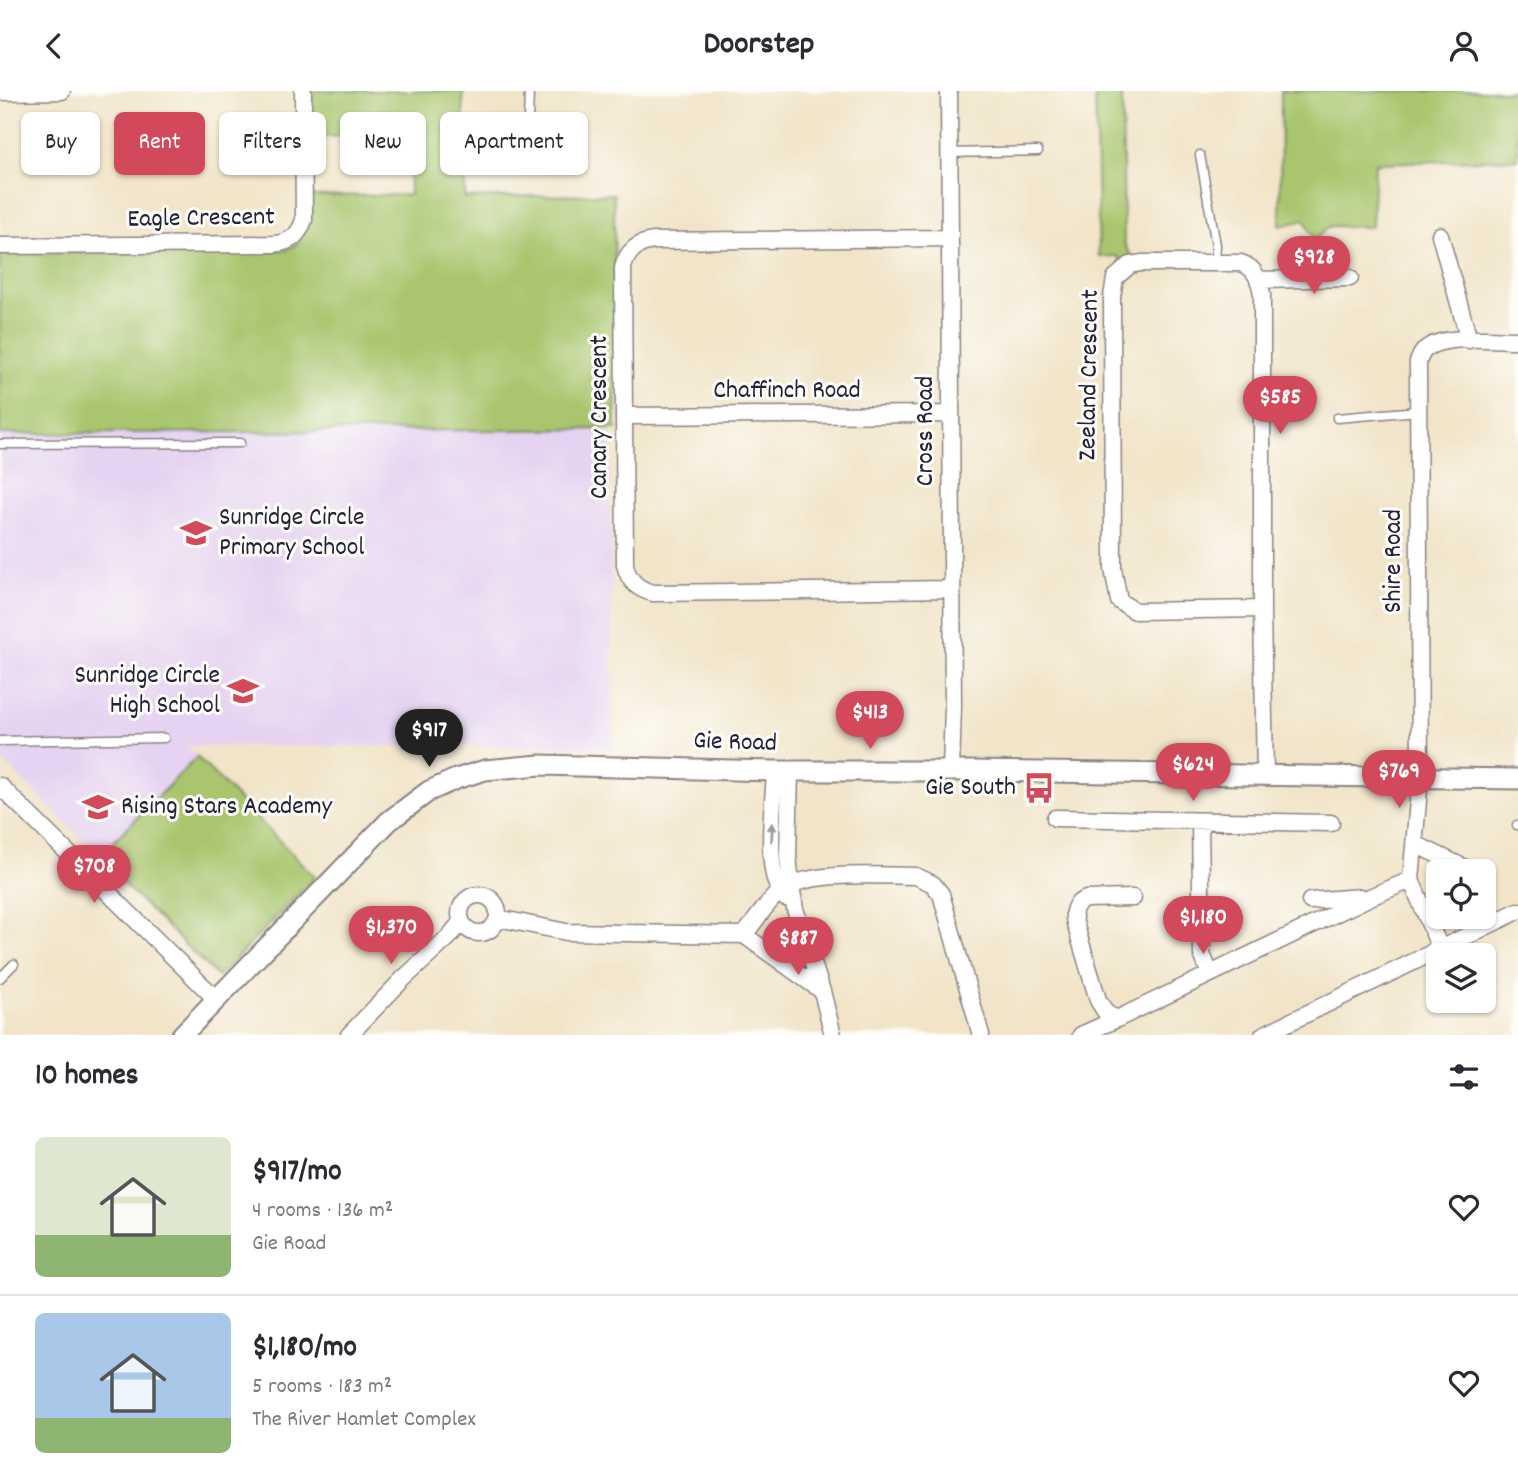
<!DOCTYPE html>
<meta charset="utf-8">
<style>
:root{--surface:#fff;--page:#f2f2f3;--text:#2b2b33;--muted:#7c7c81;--line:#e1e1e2;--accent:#d1495b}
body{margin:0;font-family:Dekko,sans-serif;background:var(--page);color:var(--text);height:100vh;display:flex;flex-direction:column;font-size:26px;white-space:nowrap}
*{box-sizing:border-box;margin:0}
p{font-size:23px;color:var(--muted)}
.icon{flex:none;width:38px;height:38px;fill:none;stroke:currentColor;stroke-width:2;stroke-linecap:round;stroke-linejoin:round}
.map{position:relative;height:944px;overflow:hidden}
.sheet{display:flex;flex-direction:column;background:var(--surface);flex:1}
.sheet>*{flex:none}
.hud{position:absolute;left:21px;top:21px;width:700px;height:63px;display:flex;gap:14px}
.buttons{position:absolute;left:1426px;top:768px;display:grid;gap:14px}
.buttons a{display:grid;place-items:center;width:70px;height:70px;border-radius:10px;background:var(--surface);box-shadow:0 2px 5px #0004;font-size:35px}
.price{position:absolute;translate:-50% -60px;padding:0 16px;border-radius:24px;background:var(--accent);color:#fff;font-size:23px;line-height:46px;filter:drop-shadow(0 2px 4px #0008)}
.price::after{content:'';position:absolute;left:50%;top:42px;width:21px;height:16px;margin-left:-10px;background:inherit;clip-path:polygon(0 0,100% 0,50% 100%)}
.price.selected{background:#222;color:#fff}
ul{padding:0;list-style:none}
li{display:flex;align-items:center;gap:21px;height:175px;padding:0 35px}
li+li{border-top:2px solid var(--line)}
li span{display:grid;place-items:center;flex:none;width:196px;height:140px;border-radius:10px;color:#555}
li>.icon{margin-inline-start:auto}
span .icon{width:84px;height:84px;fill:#fffc;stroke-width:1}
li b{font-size:30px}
h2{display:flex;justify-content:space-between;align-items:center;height:84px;padding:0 35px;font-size:30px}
.chip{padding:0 24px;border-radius:10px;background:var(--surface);box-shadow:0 2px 5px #0004;font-size:24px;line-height:63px}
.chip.selected{background:var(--accent);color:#fff}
header{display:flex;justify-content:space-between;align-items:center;height:91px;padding:0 35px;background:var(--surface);font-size:32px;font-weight:700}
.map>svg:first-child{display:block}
</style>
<header><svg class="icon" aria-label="back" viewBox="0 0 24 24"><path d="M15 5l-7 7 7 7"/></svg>Doorstep<svg class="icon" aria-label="person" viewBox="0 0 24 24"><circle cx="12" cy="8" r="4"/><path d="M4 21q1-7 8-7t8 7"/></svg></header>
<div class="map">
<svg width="1518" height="944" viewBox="0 0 1518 944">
<rect width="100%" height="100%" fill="#fdfcf7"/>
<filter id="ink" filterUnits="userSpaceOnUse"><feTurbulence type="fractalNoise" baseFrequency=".0143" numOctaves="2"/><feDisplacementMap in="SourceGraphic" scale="14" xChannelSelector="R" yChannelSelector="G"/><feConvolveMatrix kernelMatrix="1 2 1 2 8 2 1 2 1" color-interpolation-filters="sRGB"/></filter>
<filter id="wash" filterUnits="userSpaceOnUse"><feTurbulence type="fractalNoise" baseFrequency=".00686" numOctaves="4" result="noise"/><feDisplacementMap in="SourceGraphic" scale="28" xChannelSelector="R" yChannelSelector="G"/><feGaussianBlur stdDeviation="1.57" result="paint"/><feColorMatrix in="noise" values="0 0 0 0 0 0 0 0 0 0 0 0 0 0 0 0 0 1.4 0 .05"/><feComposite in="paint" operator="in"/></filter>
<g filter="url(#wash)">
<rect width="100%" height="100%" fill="#f1e4c8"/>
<path fill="#e5d3f1" d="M610,339L613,656L187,655L197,666L99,765L0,667V343Z"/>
<path fill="#a9c66e" stroke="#667454" stroke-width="2" d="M310,0H463L465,107L614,103L616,338L0,343V163L286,159L297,153L310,105L410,104L409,44L311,46Z
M1095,0H1122L1124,152L1132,166L1123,171L1117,165L1099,166Z
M1281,0H1518V68L1375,72L1372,136L1330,135L1314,149L1305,129L1280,135Z
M197,666L315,786L218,886L97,767Z"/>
</g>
<g filter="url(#ink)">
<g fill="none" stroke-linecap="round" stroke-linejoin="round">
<defs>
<path id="service" d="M527,59L529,0
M949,62L1038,60
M1200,64L1216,154L1215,171
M1337,327L1418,320
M0,353L240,352
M0,650L164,647
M1517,734H1518
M0,887L14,873"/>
<path id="minor" d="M949,0L953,615L951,680
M0,1L62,0
M1440,144L1469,249
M948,147L654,150C637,152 627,160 623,177L625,474C629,490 637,498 653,502L951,498
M0,155L274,153C290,152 299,144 304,129L303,0
M1258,189L1350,187
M624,325L951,323
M1262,518L1135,520L1119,510L1113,478L1112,206L1115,187L1130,174L1141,172H1241C1256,177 1260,190 1262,204V518L1265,685
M775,680C774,712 762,785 785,807
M790,680L788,765L791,794L795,818L822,900L833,944
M0,695L215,907
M1055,727L1331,732
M1200,730L1202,863L1210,883
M1415,753L1471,780
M460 823a19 19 0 1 1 38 0a19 19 0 1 1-38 0Z
M1133,807L1086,808C1074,812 1072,821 1075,832L1098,909L1106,922L1117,928L1370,806L1411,789
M1310,810L1360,806
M498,827L566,841L744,844L822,900
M744,844C755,831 765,814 778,802C804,778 882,785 916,785L933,793L941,803L981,944
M1440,857L1411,789L1420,687L1418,271C1420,266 1422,260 1427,257C1445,243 1495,249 1518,249
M349,944L402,889L449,846L461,831
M1081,944L1117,928
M1263,944L1518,820"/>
<path id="tertiary" d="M182,944L389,730L429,700L456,688L485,679L540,674L775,680H970L1518,688"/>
</defs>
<use href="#service" stroke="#8a8382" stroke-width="11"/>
<use href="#minor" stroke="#8a8382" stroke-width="19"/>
<use href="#tertiary" stroke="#8a8382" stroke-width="23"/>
<use href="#service" stroke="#fff" stroke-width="8"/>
<use href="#minor" stroke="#fff" stroke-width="16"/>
<use href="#tertiary" stroke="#fff" stroke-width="19"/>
</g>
<defs><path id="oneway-solid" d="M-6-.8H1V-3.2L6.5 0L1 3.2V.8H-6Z" transform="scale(1.75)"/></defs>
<use fill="#9c9ca7" href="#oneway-solid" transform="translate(772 741) rotate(-88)"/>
</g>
<defs>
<symbol id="school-bare" viewBox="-9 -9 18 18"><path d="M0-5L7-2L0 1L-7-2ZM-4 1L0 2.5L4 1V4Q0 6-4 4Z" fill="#d1495b" stroke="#fdfcf7" stroke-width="2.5" paint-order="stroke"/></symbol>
<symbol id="bus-bare" viewBox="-9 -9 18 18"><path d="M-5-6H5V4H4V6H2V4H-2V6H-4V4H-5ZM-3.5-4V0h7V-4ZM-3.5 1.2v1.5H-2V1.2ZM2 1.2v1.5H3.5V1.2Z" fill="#d1495b" stroke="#fdfcf7" stroke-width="2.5" paint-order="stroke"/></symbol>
</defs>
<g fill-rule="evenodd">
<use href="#school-bare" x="174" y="420" width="44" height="44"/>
<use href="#school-bare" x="221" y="578" width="44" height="44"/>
<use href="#bus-bare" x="1017" y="675" width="44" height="44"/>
<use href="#school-bare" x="76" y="694" width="44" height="44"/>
</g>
<g text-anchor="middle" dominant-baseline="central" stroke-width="6" stroke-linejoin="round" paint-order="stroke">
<g font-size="26" fill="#22223b" stroke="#fdfcf7">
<text transform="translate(201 128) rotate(-1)">Eagle Crescent</text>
<text transform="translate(1090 284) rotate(-89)">Zeeland Crescent</text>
<text x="787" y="300">Chaffinch Road</text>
<text transform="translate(600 326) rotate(-90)">Canary Crescent</text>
<text transform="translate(926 340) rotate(-90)">Cross Road</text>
<text transform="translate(1394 470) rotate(-90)">Shire Road</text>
<text transform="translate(735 652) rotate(2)">Gie Road</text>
</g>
<g font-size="26" fill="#22223b" stroke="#fdfcf7" text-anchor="start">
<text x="219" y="427">Sunridge Circle<tspan x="219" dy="30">Primary School</tspan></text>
<text x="220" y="585" text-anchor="end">Sunridge Circle<tspan x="220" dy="30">High School</tspan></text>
<text x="1016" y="697" text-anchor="end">Gie South</text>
<text x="121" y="716">Rising Stars Academy</text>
</g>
</g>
</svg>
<div class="buttons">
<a><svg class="icon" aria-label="locate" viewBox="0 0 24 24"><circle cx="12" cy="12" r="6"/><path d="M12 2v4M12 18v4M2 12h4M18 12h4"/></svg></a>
<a><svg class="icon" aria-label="layers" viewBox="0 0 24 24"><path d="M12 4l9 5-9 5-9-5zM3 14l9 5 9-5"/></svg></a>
</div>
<b class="price" style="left:1314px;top:205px">$928</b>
<b class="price" style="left:1280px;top:345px">$585</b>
<b class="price" style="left:870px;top:660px">$413</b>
<b class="price selected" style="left:429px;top:678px">$917</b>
<b class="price" style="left:1193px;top:712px">$624</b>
<b class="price" style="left:1399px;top:719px">$769</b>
<b class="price" style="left:94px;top:814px">$708</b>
<b class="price" style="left:1203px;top:865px">$1,180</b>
<b class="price" style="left:391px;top:875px">$1,370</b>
<b class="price" style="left:798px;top:886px">$887</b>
<div class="hud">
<a class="chip">Buy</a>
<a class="chip selected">Rent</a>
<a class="chip">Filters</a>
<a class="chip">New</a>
<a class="chip">Apartment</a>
</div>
</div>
<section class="sheet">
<h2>10 homes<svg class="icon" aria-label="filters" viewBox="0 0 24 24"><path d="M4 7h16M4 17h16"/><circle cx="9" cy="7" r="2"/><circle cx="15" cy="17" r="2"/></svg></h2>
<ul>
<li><span style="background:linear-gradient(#dfe7d0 70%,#8fb573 0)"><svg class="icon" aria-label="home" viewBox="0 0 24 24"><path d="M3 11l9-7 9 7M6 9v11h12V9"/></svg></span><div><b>$917/mo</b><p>4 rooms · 136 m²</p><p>Gie Road</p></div><svg class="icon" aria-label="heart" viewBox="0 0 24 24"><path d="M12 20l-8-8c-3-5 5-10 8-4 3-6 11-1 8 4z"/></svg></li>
<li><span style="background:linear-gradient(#a9c7e8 75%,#8fb573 0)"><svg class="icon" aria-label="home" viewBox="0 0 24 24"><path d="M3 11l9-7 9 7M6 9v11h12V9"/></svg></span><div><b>$1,180/mo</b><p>5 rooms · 183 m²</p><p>The River Hamlet Complex</p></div><svg class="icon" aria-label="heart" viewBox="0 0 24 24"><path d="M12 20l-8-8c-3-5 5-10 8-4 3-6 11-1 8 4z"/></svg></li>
</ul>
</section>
